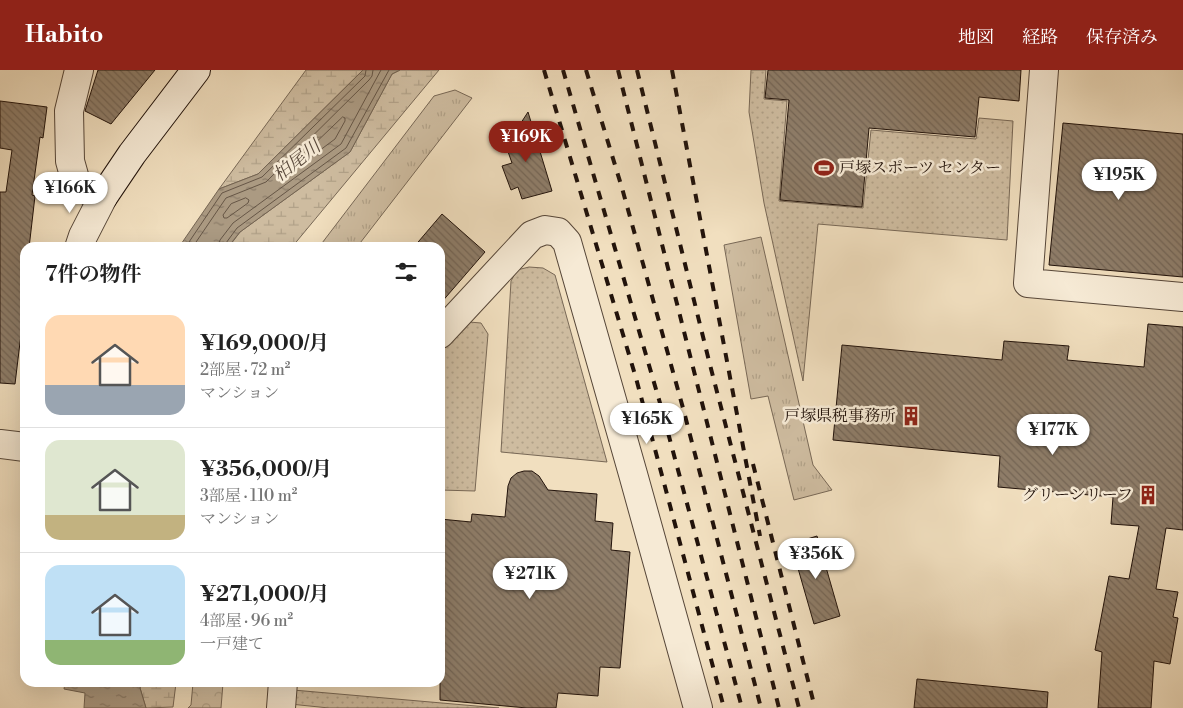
<!DOCTYPE html>
<html lang="ja">
<meta charset="utf-8">
<style>
:root{--surface:#fff;--page:#f2f2f2;--text:#222;--muted:#767676;--line:#e0e0e0;--accent:#8f2418}
body{margin:0;font-family:"Libre Bodoni","Noto Serif JP",serif;background:var(--page);color:var(--text);height:100vh;display:flex;flex-direction:column;font-size:19px;white-space:nowrap}
*{box-sizing:border-box;margin:0}
p{font-size:16px;color:var(--muted)}
.icon{flex:none;width:28px;height:28px;fill:none;stroke:currentColor;stroke-width:2;stroke-linecap:round;stroke-linejoin:round}
.map{position:relative;flex:1;overflow:hidden}
.side{position:absolute;left:20px;top:172px;width:425px;height:445px;display:flex;flex-direction:column;background:var(--surface);border-radius:15px;box-shadow:0 5px 20px #0002}
.side>*{flex:none}
.price{position:absolute;translate:-50% -42px;padding:0 11px;border-radius:18px;background:#fff;color:#222;font-size:16px;line-height:32px;filter:drop-shadow(0 1px 2px #0008)}
.price::after{content:'';position:absolute;left:50%;top:30px;width:15px;height:11px;margin-left:-8px;background:inherit;clip-path:polygon(0 0,100% 0,50% 100%)}
.price.selected{background:var(--accent);color:#fff}
ul{padding:0;list-style:none}
li{display:flex;align-items:center;gap:15px;height:125px;padding:0 25px}
li+li{border-top:1px solid var(--line)}
li span{display:grid;place-items:center;flex:none;width:140px;height:100px;border-radius:15px;color:#555}
li>.icon{margin-inline-start:auto}
span .icon{width:60px;height:60px;fill:#fffc;stroke-width:1}
li b{font-size:21px}
h2{display:flex;justify-content:space-between;align-items:center;height:60px;padding:0 25px;font-size:21px}
header{display:flex;align-items:center;gap:30px;box-sizing:border-box;height:70px;padding:0 25px;background:var(--accent);color:#fff}
header strong{font-size:24px}
nav{display:flex;gap:28px;margin-inline-start:auto;font-size:18px}
.map>svg:first-child{display:block}
</style>
<header>
<strong>Habito</strong>
<nav><a>地図</a><a>経路</a><a>保存済み</a></nav>
</header>
<div class="map">
<svg width="1183" height="638" viewBox="0 0 1183 638">
<defs>
<pattern id="grass-tufts" width="24" height="20" patternUnits="userSpaceOnUse" patternTransform="scale(1.25)"><rect width="24" height="20" fill="#cebca0"/><path d="M3 7l-1-3M5 7V3M7 7l1-3M15 17l-1-3M17 17v-4M19 17l1-3" fill="none" stroke="#b1a188"/></pattern>
<pattern id="wetland-marsh" width="20" height="14" patternUnits="userSpaceOnUse" patternTransform="scale(1.25)"><rect width="20" height="14" fill="#cebca0"/><path d="M1 5h8M5 5V1M11 12h8M15 12V8" fill="none" stroke="#b1a188"/></pattern>
<pattern id="park-crowns" width="20" height="18" patternUnits="userSpaceOnUse" patternTransform="scale(1.25)"><rect width="20" height="18" fill="#cebca0"/><path d="M2 6a3 3 0 1 1 6 0M12 15a3 3 0 1 1 6 0" fill="none" stroke="#b1a188"/></pattern>
<pattern id="garden-dots" width="8" height="8" patternUnits="userSpaceOnUse" patternTransform="scale(1.25)"><rect width="8" height="8" fill="#cebca0"/><path d="M2 2h.1M6 6h.1" fill="none" stroke="#b1a188" stroke-width="1.8" stroke-linecap="round"/></pattern>
<pattern id="water-ripples" width="26" height="14" patternUnits="userSpaceOnUse" patternTransform="scale(1.25)"><rect width="26" height="14" fill="#ab9a82"/><path d="M2 4q2-2 4 0t4 0M15 11q2-2 4 0t4 0" fill="none" stroke="#8b7c69"/></pattern>
<pattern id="building-back-hatch" width="6" height="6" patternUnits="userSpaceOnUse" patternTransform="scale(1.25)"><rect width="6" height="6" fill="#8e7d69"/><path d="M-1 5l2 2M0 0l6 6M5-1l2 2" fill="none" stroke="#746555"/></pattern>
</defs>
<rect width="100%" height="100%" fill="#f1dfbf"/>
<filter id="stains"><feTurbulence type="fractalNoise" baseFrequency=".004" numOctaves="4"/><feColorMatrix values="0 0 0 0 .2 0 0 0 0 .09 0 0 0 0 .02 0 0 0 .5 -.17"/></filter>
<radialGradient id="worn" r=".72"><stop offset=".6" stop-color="#630" stop-opacity="0"/><stop offset="1" stop-color="#630" stop-opacity=".3"/></radialGradient>
<path fill="url(#grass-tufts)" stroke="#786856" d="M455,20L472,28L357,177H319L434,26Z
M761,167L813,395L832,420L794,430L768,326L751,329L724,175Z"/>
<path fill="url(#wetland-marsh)" stroke="#786856" d="M306,0H363L258,104L219,119Z
M400,0H439L292,177L228,178L240,162L350,82L392,4Z
M141,613H176L173,637L146,638L140,618Z"/>
<path fill="url(#park-crowns)" stroke="#786856" d="M193,613H223L221,638H188L191,635Z"/>
<path fill="url(#garden-dots)" stroke="#786856" d="M751,0H766L764,29L787,31L779,131L863,138L871,60L976,69L979,48L1013,51L1007,170L818,154L803,311L764,133L749,42Z
M529,197L543,198L555,205L607,392L501,382L511,211L517,200Z
M469,252L481,253L488,264L475,421L440,420V282Z
M293,620L499,638H329L290,634Z"/>
<path fill="url(#water-ripples)" stroke="#746452" d="M363,0H400L392,4L350,82L240,162L228,177H179L219,119L258,104Z
M65,613H141L140,618L146,638H84L85,623L64,619Z"/>
<g fill="none" stroke-linecap="round" stroke-linejoin="round">
<path stroke="#665646" stroke-width="1" d="M343,47L345,48V51L335,69L304,92H300V88Z
M246,128L249,130L248,133L227,148H224L223,145L231,134Z
M185,178L222,123L262,107L365,6L366,0
M192,178L226,128L266,112L369,10L372,6L373,0
M218,178L220,170L233,153L341,74L381,0
M225,178L226,173L237,158L346,78L389,0"/>
</g>
<path fill="url(#building-back-hatch)" stroke="#22130b" d="M98,0H155L111,54L85,41Z
M768,0H1021L1019,31L979,27L975,67L869,58L862,137L780,130L789,30L765,28Z
M0,31L47,37L43,68L40,67L32,125L35,126L29,178H25V231L15,314L0,313V122H6L12,80L0,78Z
M528,42L552,121L522,129L518,117L511,120L502,96L512,93L506,76Z
M1063,53L1183,64V207L1049,195Z
M442,144L485,182L440,234V178H413Z
M1148,254L1183,257V460L1166,458L1156,519L1178,522L1173,547L1178,548L1170,594L1154,591L1151,638H1098L1102,582L1095,580L1109,506L1129,509L1139,456L1111,454L1113,427L998,417L1000,386L833,370L842,275L1002,290L1004,271L1069,276L1067,290L1144,297Z
M524,401H532L539,406L548,420L597,424L595,451L613,453L611,480L630,482L620,598L600,597L598,626L558,623L556,638H527L440,630V449L471,452L472,444L505,447L508,416L511,408L517,403Z
M817,466L840,546L814,554L791,474Z
M917,609L1048,622L1047,638H914Z"/>
<g fill="none" stroke-linecap="round" stroke-linejoin="round">
<defs>
<path id="street" d="M79,0L69,41L70,91L77,116L103,127L83,166L79,178
M1044,0L1028,213L1183,227
M440,264L532,165L545,160L558,162L567,172L633,404L698,638
M0,374L25,377
M281,638L283,612"/>
<path id="secondary" d="M103,127L132,84L196,0"/>
</defs>
<use href="#street" stroke="#564638" stroke-width="30"/>
<use href="#secondary" stroke="#22130b" stroke-width="30"/>
<use href="#street" stroke="#f6ead5" stroke-width="28"/>
<use href="#secondary" stroke="#f6ead5" stroke-width="28"/>
<path stroke="#22130b" stroke-width="4" stroke-dasharray="9 9" stroke-linecap="butt" d="M544,0L636,308L724,638
M563,0L660,333L742,638
M586,0L622,118L683,338L761,638
M618,0L779,638
M637,0L709,291L799,638
M672,0L760,466
M753,394L815,638"/>
</g>
<defs>
<symbol id="stadium-bare" viewBox="-9 -9 18 18"><path d="M0-5a6.5 5 0 1 0 0 10a6.5 5 0 1 0 0-10ZM-3.5-1.8h7v3.6h-7Z" fill="#8f2418" stroke="#f6ead5" stroke-width="2.5" paint-order="stroke"/></symbol>
<symbol id="building-bare" viewBox="-9 -9 18 18"><path d="M-4-6H4V6H1V3H-1V6H-4ZM-2.5-4.3h1.7v1.8h-1.7ZM.8-4.3h1.7v1.8H.8ZM-2.5-1h1.7V.8h-1.7ZM.8-1h1.7V.8H.8Z" fill="#8f2418" stroke="#f6ead5" stroke-width="2.5" paint-order="stroke"/></symbol>
</defs>
<g fill-rule="evenodd">
<use href="#stadium-bare" x="810" y="84" width="28" height="28"/>
<use href="#building-bare" x="897" y="332" width="28" height="28"/>
<use href="#building-bare" x="1134" y="411" width="28" height="28"/>
</g>
<g text-anchor="middle" dominant-baseline="central" stroke-width="5" stroke-linejoin="round" paint-order="stroke">
<g font-size="16" fill="#22130b" stroke="#f6ead5" text-anchor="end">
<text x="839" y="98" text-anchor="start">戸塚スポーツ センター</text>
<text x="896" y="346">戸塚県税事務所</text>
<text x="1133" y="425">グリーンリーフ</text>
</g>
<g font-size="18" font-style="italic" fill="#59493b" stroke="#f6ead5">
<text transform="translate(297 91) rotate(-38)">柏尾川</text>
</g>
</g>
<rect width="100%" height="100%" filter="url(#stains)"/>
<rect width="100%" height="100%" fill="url(#worn)"/>
</svg>
<b class="price selected" style="left:526px;top:93px">¥169K</b>
<b class="price" style="left:1119px;top:131px">¥195K</b>
<b class="price" style="left:70px;top:144px">¥166K</b>
<b class="price" style="left:647px;top:375px">¥165K</b>
<b class="price" style="left:1053px;top:386px">¥177K</b>
<b class="price" style="left:816px;top:510px">¥356K</b>
<b class="price" style="left:530px;top:530px">¥271K</b>
<section class="side">
<h2>7件の物件<svg class="icon" aria-label="filters" viewBox="0 0 24 24"><path d="M4 7h16M4 17h16"/><circle cx="9" cy="7" r="2"/><circle cx="15" cy="17" r="2"/></svg></h2>
<ul>
<li><span style="background:linear-gradient(#ffd9b3 70%,#9aa5b1 0)"><svg class="icon" aria-label="home" viewBox="0 0 24 24"><path d="M3 11l9-7 9 7M6 9v11h12V9"/></svg></span><div><b>¥169,000/月</b><p>2部屋 · 72 m²</p><p>マンション</p></div></li>
<li><span style="background:linear-gradient(#dfe7d0 75%,#c2b280 0)"><svg class="icon" aria-label="home" viewBox="0 0 24 24"><path d="M3 11l9-7 9 7M6 9v11h12V9"/></svg></span><div><b>¥356,000/月</b><p>3部屋 · 110 m²</p><p>マンション</p></div></li>
<li><span style="background:linear-gradient(#bfe0f5 75%,#8fb573 0)"><svg class="icon" aria-label="home" viewBox="0 0 24 24"><path d="M3 11l9-7 9 7M6 9v11h12V9"/></svg></span><div><b>¥271,000/月</b><p>4部屋 · 96 m²</p><p>一戸建て</p></div></li>
</ul>
</section>
</div>
